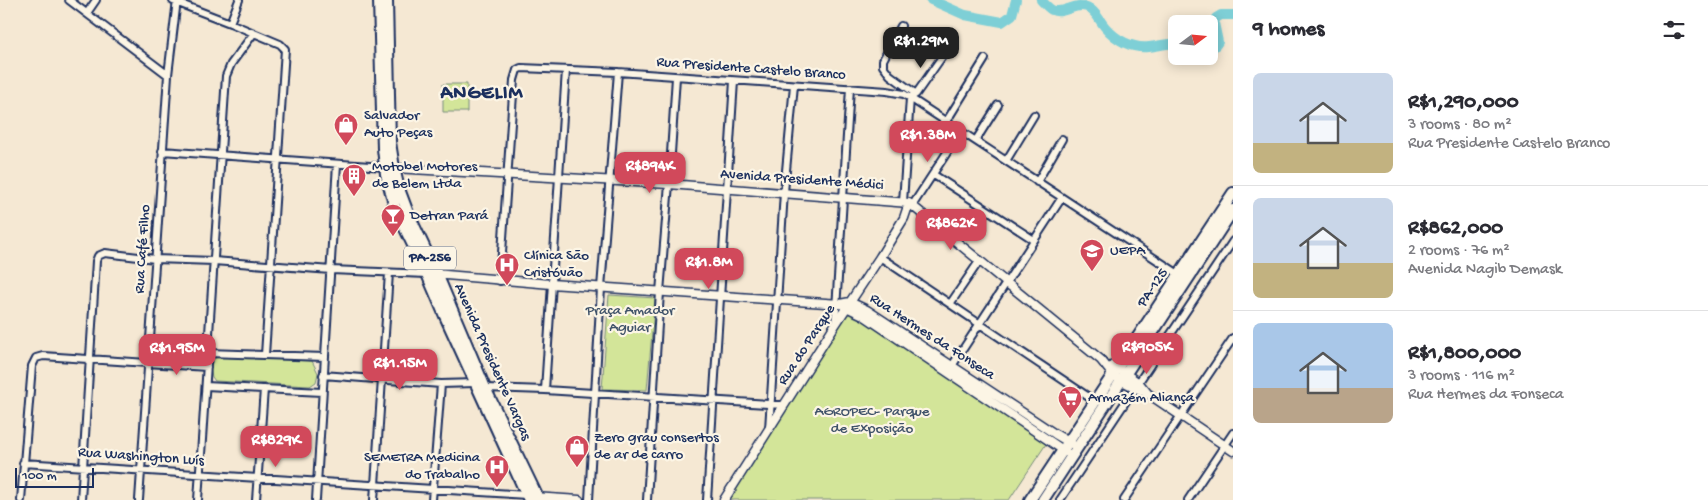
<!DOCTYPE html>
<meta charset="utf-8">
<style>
:root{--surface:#fff;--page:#f7f7f7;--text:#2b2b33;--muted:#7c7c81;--line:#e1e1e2;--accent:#d1495b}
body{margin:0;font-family:"Gochi Hand",sans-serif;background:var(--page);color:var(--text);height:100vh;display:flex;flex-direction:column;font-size:19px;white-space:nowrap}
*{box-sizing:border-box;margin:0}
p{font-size:16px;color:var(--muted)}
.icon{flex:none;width:28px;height:28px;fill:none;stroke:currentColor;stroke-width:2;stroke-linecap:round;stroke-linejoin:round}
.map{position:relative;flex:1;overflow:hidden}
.details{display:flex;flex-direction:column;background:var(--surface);width:475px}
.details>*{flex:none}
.needle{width:32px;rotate:74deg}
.buttons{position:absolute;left:1168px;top:15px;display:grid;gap:10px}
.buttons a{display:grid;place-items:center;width:50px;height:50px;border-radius:8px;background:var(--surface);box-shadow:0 2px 12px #0003;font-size:25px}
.scale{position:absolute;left:15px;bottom:12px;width:79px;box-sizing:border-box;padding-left:5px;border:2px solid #1b2f5e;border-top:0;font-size:14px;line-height:18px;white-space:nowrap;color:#1b2f5e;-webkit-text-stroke:4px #fcf5e5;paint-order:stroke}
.price{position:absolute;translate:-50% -42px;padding:0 11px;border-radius:10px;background:var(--accent);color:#fff;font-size:16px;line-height:32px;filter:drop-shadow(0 1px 2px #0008)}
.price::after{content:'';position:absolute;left:50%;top:30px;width:15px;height:11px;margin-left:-8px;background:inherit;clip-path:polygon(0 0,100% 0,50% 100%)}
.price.current{background:#222;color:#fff}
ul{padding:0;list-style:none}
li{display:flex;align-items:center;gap:15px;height:125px;padding:0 20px}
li+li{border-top:1px solid var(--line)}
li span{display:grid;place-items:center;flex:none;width:140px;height:100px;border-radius:8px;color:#555}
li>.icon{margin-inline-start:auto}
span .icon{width:60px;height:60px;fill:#fffc;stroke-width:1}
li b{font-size:21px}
h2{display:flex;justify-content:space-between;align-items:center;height:60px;padding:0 20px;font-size:21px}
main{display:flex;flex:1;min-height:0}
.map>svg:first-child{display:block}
</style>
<main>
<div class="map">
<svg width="1233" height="500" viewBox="0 0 1233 500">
<rect width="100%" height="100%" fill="#f5e8d3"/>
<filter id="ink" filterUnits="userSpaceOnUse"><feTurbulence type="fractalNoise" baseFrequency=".02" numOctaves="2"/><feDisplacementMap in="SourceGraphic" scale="10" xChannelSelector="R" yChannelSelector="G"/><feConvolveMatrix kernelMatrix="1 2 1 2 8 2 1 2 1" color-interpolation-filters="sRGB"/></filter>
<g filter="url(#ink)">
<path fill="#d3e599" stroke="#778a7c" d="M443,84H467V112H443Z
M609,295L655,298L647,390L602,389Z
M847,310L851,311L1048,441L1009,500H726Z
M220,357L312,361L318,373L316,382L310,386L215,381L212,377L210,366L215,358Z"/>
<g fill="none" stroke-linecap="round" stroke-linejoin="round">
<path stroke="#7ecfd6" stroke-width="10" d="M931,0L965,15L1002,22L1012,15L1016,0
M1041,0C1044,3 1048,8 1052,10C1064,15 1075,2 1087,7C1096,11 1099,20 1105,27C1116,40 1132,49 1149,47C1159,46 1167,43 1176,44
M1209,47L1215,46L1218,42L1214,23L1216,18L1221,15H1233"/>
<defs>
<path id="minor" d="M69,0L168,75
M173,1L230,23L280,44L285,49L265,355
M87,13L96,0
M230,23L239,0
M901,26L883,60V66L890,75L916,94
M946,122L985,59
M976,140L998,105
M162,151L384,167
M1006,161L1034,115
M934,175L1034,240
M1037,182L1062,139
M903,202L910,98L916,94L944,54
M912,206L961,131
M880,257L1096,402
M500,281L514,80L517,70L521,68L618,72L887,91L904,94L1180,275
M950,304L980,260
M835,325L850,88
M207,353L325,357
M950,369L1061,199
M323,375L441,384L475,383
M206,386L322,392
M485,388L545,390L784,405
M545,390L566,70
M769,429L784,192L794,85
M23,463L527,495
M21,500L32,366L36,358L43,356L207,367
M81,500L96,261L98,256L105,253L155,259L214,261L331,270L427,274
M139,500L168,75L177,0
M198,500L226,76L231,64L254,33
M256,500L264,389
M316,500L337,164
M374,500L389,273
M432,500L441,384
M589,500L601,288L618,72
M647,500L660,292L669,184L676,77
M707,500L734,81
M1060,500L1233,241
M1124,500L1233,338
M1188,500L1233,433"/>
<path id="tertiary" d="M394,168L669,184L909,203L1101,360L1113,375L1122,381L1150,395L1233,451
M434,274L551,284L840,304L850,302L867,310L1055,434L1072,444
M844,306L863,315L1066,452
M1113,365L1139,383L1148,394
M534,497L579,500
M724,500L835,325L880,257L904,218L909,203"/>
<path id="primary" d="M379,0L383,149L386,174L395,208L427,274L445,316L529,500
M387,0L390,142L394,168L399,189L408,213L437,274L485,388L539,500
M1030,500L1233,193
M1043,500L1233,210"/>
</defs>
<use href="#minor" stroke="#1b2f5e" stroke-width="10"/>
<use href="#tertiary" stroke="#1b2f5e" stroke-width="11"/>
<use href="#primary" stroke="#1b2f5e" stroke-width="14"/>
<use href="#minor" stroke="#fcf5e5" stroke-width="6"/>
<use href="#tertiary" stroke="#fcf5e5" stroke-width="8"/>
<use href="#primary" stroke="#fcf5e5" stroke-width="10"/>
</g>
</g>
<defs>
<symbol id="shop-pin" viewBox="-11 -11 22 30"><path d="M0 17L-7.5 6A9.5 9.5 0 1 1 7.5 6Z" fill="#d1495b" stroke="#fcf5e5"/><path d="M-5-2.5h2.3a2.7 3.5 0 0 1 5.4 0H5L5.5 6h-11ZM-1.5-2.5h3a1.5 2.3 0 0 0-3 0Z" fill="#fff"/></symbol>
<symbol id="building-pin" viewBox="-11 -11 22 30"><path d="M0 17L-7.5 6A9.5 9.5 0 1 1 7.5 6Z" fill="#d1495b" stroke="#fcf5e5"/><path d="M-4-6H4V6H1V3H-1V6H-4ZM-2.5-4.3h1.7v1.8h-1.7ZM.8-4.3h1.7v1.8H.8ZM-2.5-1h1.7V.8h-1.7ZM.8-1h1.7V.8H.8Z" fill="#fff"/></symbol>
<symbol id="bar-pin" viewBox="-11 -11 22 30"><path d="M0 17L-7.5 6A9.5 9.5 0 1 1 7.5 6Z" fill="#d1495b" stroke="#fcf5e5"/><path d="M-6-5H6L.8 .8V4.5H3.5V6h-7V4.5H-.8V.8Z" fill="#fff"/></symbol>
<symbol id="university-pin" viewBox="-11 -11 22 30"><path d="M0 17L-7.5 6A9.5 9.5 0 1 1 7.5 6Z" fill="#d1495b" stroke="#fcf5e5"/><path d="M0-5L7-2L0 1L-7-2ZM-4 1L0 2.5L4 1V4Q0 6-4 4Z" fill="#fff"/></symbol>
<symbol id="hospital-pin" viewBox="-11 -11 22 30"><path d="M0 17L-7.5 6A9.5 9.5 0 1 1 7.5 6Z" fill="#d1495b" stroke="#fcf5e5"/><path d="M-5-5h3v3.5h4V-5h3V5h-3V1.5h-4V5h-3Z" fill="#fff"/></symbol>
<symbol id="supermarket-pin" viewBox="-11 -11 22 30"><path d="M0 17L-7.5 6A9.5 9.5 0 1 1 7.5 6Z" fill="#d1495b" stroke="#fcf5e5"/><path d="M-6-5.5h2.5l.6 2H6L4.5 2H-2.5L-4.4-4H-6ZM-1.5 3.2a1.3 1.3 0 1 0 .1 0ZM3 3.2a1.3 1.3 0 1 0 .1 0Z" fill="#fff"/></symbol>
</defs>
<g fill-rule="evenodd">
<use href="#shop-pin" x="332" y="111" width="28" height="38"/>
<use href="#building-pin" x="340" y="162" width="28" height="38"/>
<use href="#bar-pin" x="379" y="202" width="28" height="38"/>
<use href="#university-pin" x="1078" y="237" width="28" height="38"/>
<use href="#hospital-pin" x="493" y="251" width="28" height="38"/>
<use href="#supermarket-pin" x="1056" y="384" width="28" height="38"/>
<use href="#shop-pin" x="563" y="433" width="28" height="38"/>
<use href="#hospital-pin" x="483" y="453" width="28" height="38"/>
</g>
<g text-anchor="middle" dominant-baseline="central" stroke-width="4.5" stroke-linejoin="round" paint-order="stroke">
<rect fill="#fcf5e5" stroke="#5e6a86" stroke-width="1" x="404" y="246.5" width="52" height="23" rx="4"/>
<g font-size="14" font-weight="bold" fill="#1b2f5e">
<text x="430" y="258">PA-256</text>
</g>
<g font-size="15" fill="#1b2f5e" stroke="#fcf5e5">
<text transform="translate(751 69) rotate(4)">Rua Presidente Castelo Branco</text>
<text transform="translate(802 180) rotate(4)">Avenida Presidente Médici</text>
<text transform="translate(143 249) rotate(-86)">Rua Café Filho</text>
<text transform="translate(1153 288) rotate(-56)">PA-125</text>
<text transform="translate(932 337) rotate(33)">Rua Hermes da Fonseca</text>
<text transform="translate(807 345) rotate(-57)">Rua do Parque</text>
<text transform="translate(492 362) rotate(66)">Avenida Presidente Vargas</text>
<text transform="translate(141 457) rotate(4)">Rua Washington Luís</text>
</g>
<g font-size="15" fill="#1b2f5e" stroke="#fcf5e5" text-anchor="start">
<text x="364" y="116">Salvador<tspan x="364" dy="17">Auto Peças</tspan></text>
<text x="372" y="167">Motobel Motores<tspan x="372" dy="17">de Belem Ltda</tspan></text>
<text x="410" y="216">Detran Pará</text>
<text x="1110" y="251">UEPA</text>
<text x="524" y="256">Clínica São<tspan x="524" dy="17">Cristóvão</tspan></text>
<text x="1088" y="398">Armazém Aliança</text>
<text x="594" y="438">Zero grau consertos<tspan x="594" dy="17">de ar de carro</tspan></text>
<text x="480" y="458" text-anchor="end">SEMETRA Medicina<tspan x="480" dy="17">do Trabalho</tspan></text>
</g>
<g font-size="15" fill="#40536a" stroke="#fcf5e5">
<text x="630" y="311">Praça Amador<tspan x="630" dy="17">Aguiar</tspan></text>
<text x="872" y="412">AGROPEC- Parque<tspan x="872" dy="17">de Exposição</tspan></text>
</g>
<g font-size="20" font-weight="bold" letter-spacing="1" fill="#1b2f5e" stroke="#fcf5e5">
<text x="482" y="94">ANGELIM</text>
</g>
</g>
</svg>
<div class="buttons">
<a><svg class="needle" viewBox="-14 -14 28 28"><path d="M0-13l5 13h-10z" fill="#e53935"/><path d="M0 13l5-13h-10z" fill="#7c7c81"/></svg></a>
</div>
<div class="scale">100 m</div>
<b class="price current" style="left:921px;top:69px">R$1.29M</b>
<b class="price" style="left:928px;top:163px">R$1.38M</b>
<b class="price" style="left:650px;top:194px">R$894K</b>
<b class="price" style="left:951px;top:251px">R$862K</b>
<b class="price" style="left:709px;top:290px">R$1.8M</b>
<b class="price" style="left:1147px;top:375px">R$905K</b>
<b class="price" style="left:177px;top:376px">R$1.95M</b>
<b class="price" style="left:400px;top:391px">R$1.15M</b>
<b class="price" style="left:276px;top:468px">R$829K</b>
</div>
<section class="details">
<h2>9 homes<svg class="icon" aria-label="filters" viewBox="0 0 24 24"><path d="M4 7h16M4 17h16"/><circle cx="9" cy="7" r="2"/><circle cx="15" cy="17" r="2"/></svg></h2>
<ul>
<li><span style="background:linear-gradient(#c9d6e8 70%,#c2b280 0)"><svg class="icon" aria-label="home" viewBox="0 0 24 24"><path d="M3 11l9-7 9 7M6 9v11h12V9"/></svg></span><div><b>R$1,290,000</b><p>3 rooms · 80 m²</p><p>Rua Presidente Castelo Branco</p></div></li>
<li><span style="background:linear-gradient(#c9d6e8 65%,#c2b280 0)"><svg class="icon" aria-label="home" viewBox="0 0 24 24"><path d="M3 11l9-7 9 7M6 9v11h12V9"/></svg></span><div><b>R$862,000</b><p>2 rooms · 76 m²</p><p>Avenida Nagib Demask</p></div></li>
<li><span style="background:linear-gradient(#a9c7e8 65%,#b9a48a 0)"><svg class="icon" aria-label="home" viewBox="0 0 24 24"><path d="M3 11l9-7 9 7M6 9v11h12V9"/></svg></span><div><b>R$1,800,000</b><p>3 rooms · 116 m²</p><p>Rua Hermes da Fonseca</p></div></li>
</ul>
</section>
</main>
